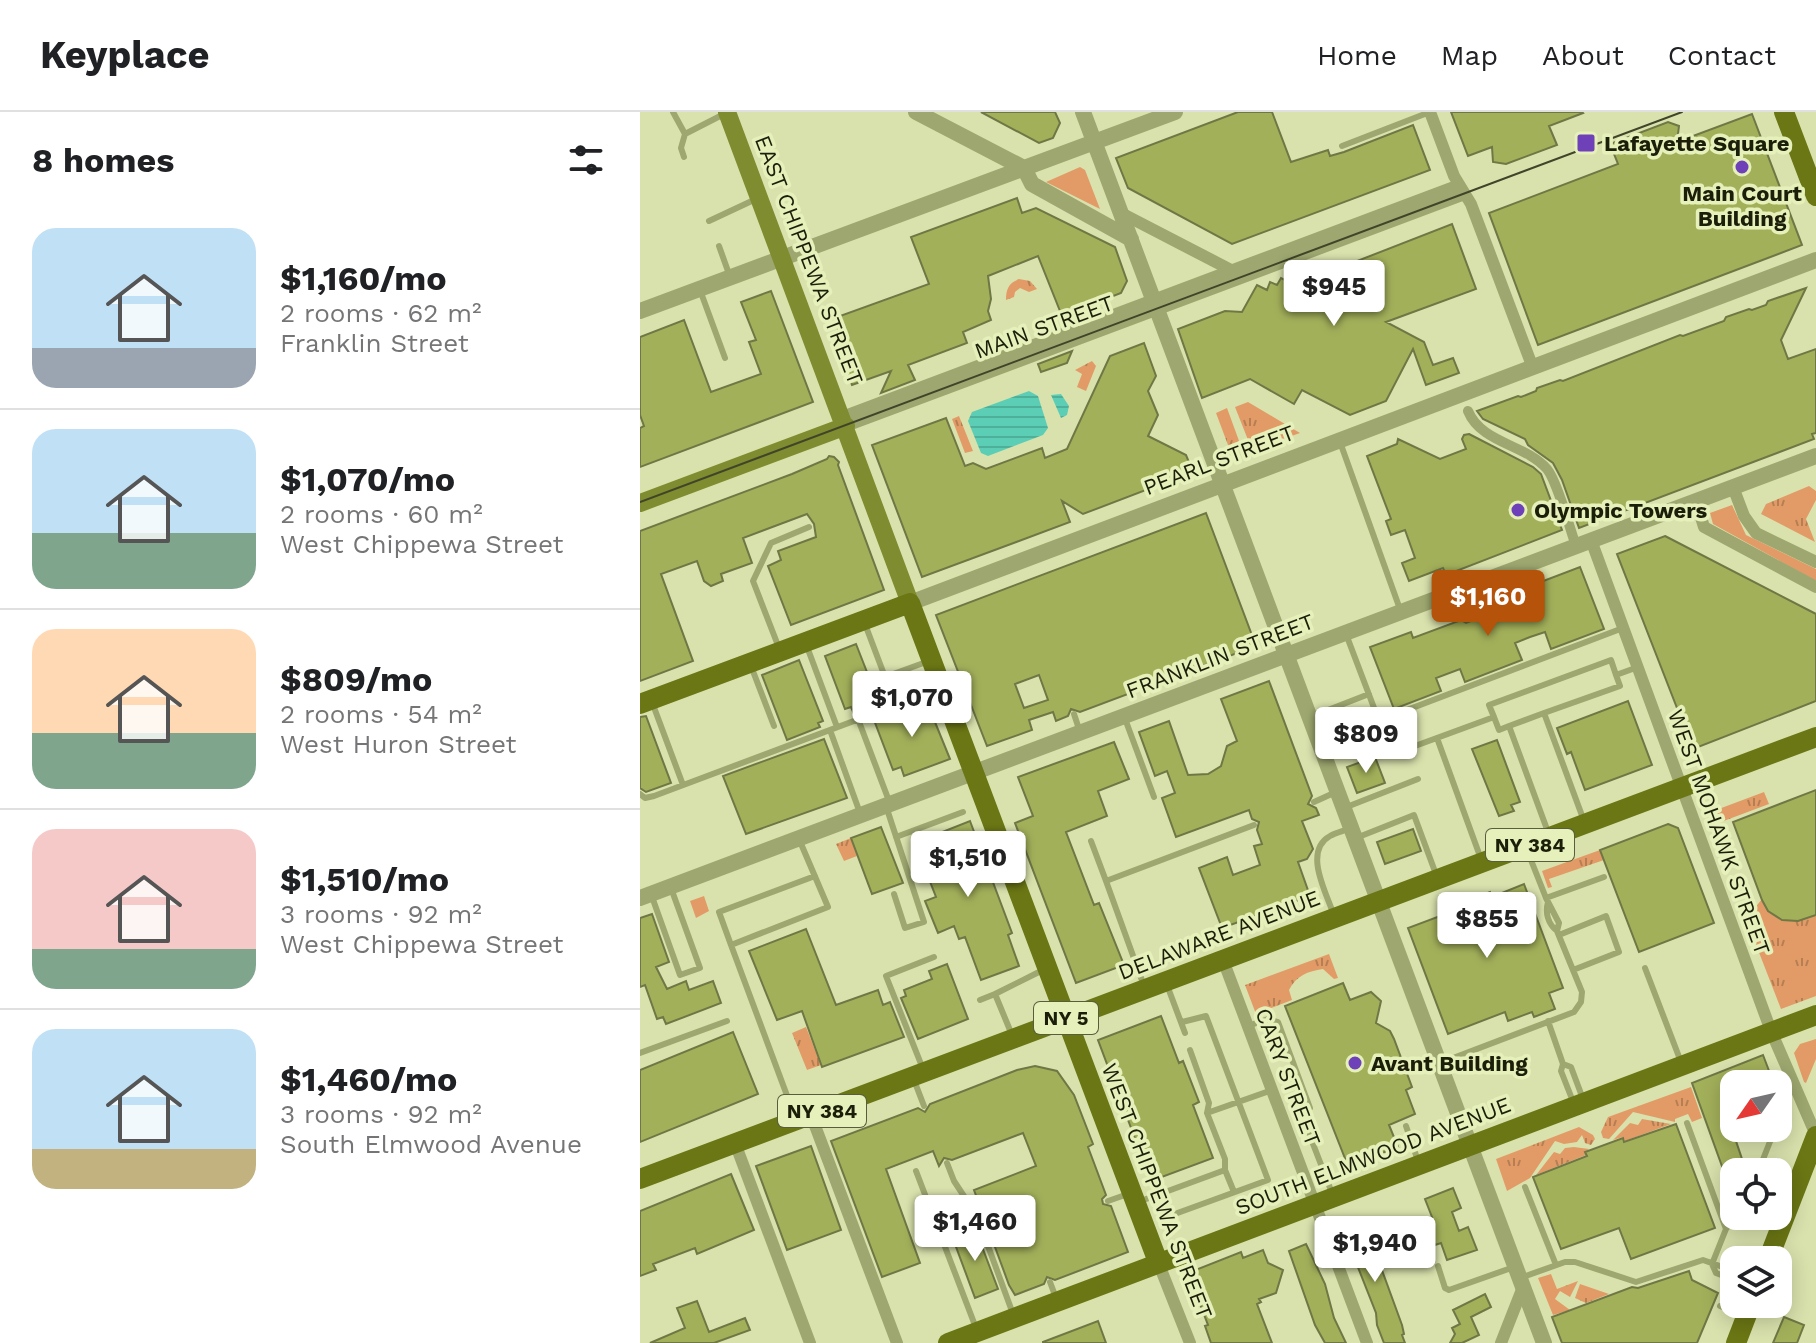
<!DOCTYPE html>
<meta charset="utf-8">
<style>
:root{--surface:#fff;--page:#f6f6f6;--text:#202124;--muted:#757577;--line:#e0e0e0;--accent:#b45309}
body{margin:0;font-family:"Work Sans",sans-serif;background:var(--page);color:var(--text);height:100vh;display:flex;flex-direction:column;font-size:30px;white-space:nowrap}
*{box-sizing:border-box;margin:0}
p{font-size:26px;color:var(--muted)}
.icon{flex:none;width:44px;height:44px;fill:none;stroke:currentColor;stroke-width:2;stroke-linecap:round;stroke-linejoin:round}
.map{position:relative;flex:1;overflow:hidden}
.details{display:flex;flex-direction:column;background:var(--surface);width:640px}
.details>*{flex:none}
.needle{width:52px;rotate:236deg}
.fabs{position:absolute;left:1080px;top:958px;display:grid;gap:16px}
.fabs a{display:grid;place-items:center;width:72px;height:72px;border-radius:16px;background:var(--surface);box-shadow:0 4px 20px #0003;font-size:40px}
.price{position:absolute;translate:-50% -68px;padding:0 18px;border-radius:8px;background:#fff;color:#222;font-size:26px;line-height:52px;filter:drop-shadow(0 2px 4px #0008)}
.price::after{content:'';position:absolute;left:50%;top:48px;width:24px;height:18px;margin-left:-12px;background:inherit;clip-path:polygon(0 0,100% 0,50% 100%)}
.price.active{background:var(--accent);color:#fff}
ul{padding:0;list-style:none}
li{display:flex;align-items:center;gap:24px;height:200px;padding:0 32px}
li+li{border-top:2px solid var(--line)}
li span{display:grid;place-items:center;flex:none;width:224px;height:160px;border-radius:24px;color:#555}
li>.icon{margin-inline-start:auto}
span .icon{width:96px;height:96px;fill:#fffc;stroke-width:1}
li b{font-size:34px}
h2{display:flex;justify-content:space-between;align-items:center;height:96px;padding:0 32px;font-size:34px}
header{display:flex;align-items:center;gap:48px;box-sizing:border-box;height:112px;padding:0 40px;background:var(--surface);border-bottom:2px solid var(--line)}
header strong{font-size:38px}
nav{display:flex;gap:44px;margin-inline-start:auto;font-size:28px}
main{display:flex;flex:1;min-height:0}
.map>svg:first-child{display:block}
</style>
<header>
<strong>Keyplace</strong>
<nav><a>Home</a><a>Map</a><a>About</a><a>Contact</a></nav>
</header>
<main>
<section class="details">
<h2>8 homes<svg class="icon" aria-label="filters" viewBox="0 0 24 24"><path d="M4 7h16M4 17h16"/><circle cx="9" cy="7" r="2"/><circle cx="15" cy="17" r="2"/></svg></h2>
<ul>
<li><span style="background:linear-gradient(#bfe0f5 75%,#9aa5b1 0)"><svg class="icon" aria-label="home" viewBox="0 0 24 24"><path d="M3 11l9-7 9 7M6 9v11h12V9"/></svg></span><div><b>$1,160/mo</b><p>2 rooms · 62 m²</p><p>Franklin Street</p></div></li>
<li><span style="background:linear-gradient(#bfe0f5 65%,#7fa58c 0)"><svg class="icon" aria-label="home" viewBox="0 0 24 24"><path d="M3 11l9-7 9 7M6 9v11h12V9"/></svg></span><div><b>$1,070/mo</b><p>2 rooms · 60 m²</p><p>West Chippewa Street</p></div></li>
<li><span style="background:linear-gradient(#ffd9b3 65%,#7fa58c 0)"><svg class="icon" aria-label="home" viewBox="0 0 24 24"><path d="M3 11l9-7 9 7M6 9v11h12V9"/></svg></span><div><b>$809/mo</b><p>2 rooms · 54 m²</p><p>West Huron Street</p></div></li>
<li><span style="background:linear-gradient(#f6c9c9 75%,#7fa58c 0)"><svg class="icon" aria-label="home" viewBox="0 0 24 24"><path d="M3 11l9-7 9 7M6 9v11h12V9"/></svg></span><div><b>$1,510/mo</b><p>3 rooms · 92 m²</p><p>West Chippewa Street</p></div></li>
<li><span style="background:linear-gradient(#bfe0f5 75%,#c2b280 0)"><svg class="icon" aria-label="home" viewBox="0 0 24 24"><path d="M3 11l9-7 9 7M6 9v11h12V9"/></svg></span><div><b>$1,460/mo</b><p>3 rooms · 92 m²</p><p>South Elmwood Avenue</p></div></li>
</ul>
</section>
<div class="map">
<svg width="1176" height="1231" viewBox="0 0 1176 1231">
<defs>
<pattern id="grass-tufts" width="24" height="20" patternUnits="userSpaceOnUse" patternTransform="scale(2)"><rect width="24" height="20" fill="#e29b67"/><path d="M3 7l-1-3M5 7V3M7 7l1-3M15 17l-1-3M17 17v-4M19 17l1-3" fill="none" stroke="#b67e53"/></pattern>
<pattern id="water-rules" width="6" height="5" patternUnits="userSpaceOnUse" patternTransform="scale(2)"><rect width="6" height="5" fill="#5cceb5"/><path d="M0 2.5h6" fill="none" stroke="#4fb09a"/></pattern>
</defs>
<rect width="100%" height="100%" fill="#d9e2ad"/>
<path fill="url(#grass-tufts)" d="M379,167L390,169L397,177L389,180L380,176L375,180L374,185L366,188C366,178 368,171 379,167Z
M452,249L456,254L446,279L437,275L442,262L435,258Z
M608,290L660,321L612,338L595,295Z
M587,296L602,337L591,341L576,301Z
M319,304L333,339L325,341L312,307Z
M1169,374L1176,379V388L1166,407L1175,430L1121,402L1126,392Z
M1124,680L1129,692L1081,710L1076,698Z
M211,726L217,744L204,749L196,732Z
M960,738L964,748L909,767L912,775L908,776L902,759Z
M64,784L69,799L56,806L50,789Z
M1122,787C1134,811 1152,813 1176,803V884L1141,897L1106,807Z
M689,842L698,866L694,867L683,857C668,859 656,864 649,878L652,888L616,902L605,873Z
M166,915L181,953L167,958L152,921Z
M1051,975L1062,1006L1052,1010L1048,1002L1035,1007V1010L993,1000L969,1027L963,1026L961,1020L968,1005Z
M1002,1007L1031,1012L985,1029L983,1025L973,1028L990,1011L998,1013Z
M939,1015L953,1023L955,1027L951,1033L945,1031L942,1023L937,1030L924,1032L915,1029L890,1066L867,1079L856,1047Z
M934,1035L949,1037L945,1040L946,1043L896,1063L914,1040L920,1042L925,1036Z
M911,1162L917,1177L938,1169L930,1185L920,1179L915,1187L930,1198L913,1203L898,1166Z
M940,1172L969,1182L946,1191L935,1186Z"/>
<path fill="#e29b67" d="M440,55L445,58L460,97L406,70Z
M1092,393L1106,423L1176,457V469L1073,412L1070,401Z
M1176,927V947L1166,971L1164,970L1154,941L1160,932Z"/>
<path fill="url(#water-rules)" d="M389,279L398,284L408,316L403,323L348,344L341,341L328,309L332,300Z
M421,282L429,294L427,303L421,306L411,283Z"/>
<path fill="#a3b05a" stroke="#6f7745" stroke-width="2" fill-rule="evenodd" d="M341,0H415L420,11L413,26L399,31Z
M598,0H632L651,50L688,38L690,44L704,40L773,13L790,58L592,132L488,76L476,46Z
M811,0H942L943,1L909,14L917,33L866,52L853,50L852,35L828,44Z
M1112,2L1162,133L898,233L849,101L978,52L970,32L1028,10L1039,14L1037,30Z
M377,86L382,101L396,96L475,135L487,169L481,181L422,204L398,144L348,164L351,187L348,199L351,208L323,220L327,231L268,253L275,268L241,281L251,259L212,273L196,230L202,228L198,217L205,215L200,204L289,172L271,125Z
M812,112L836,177L746,210L784,230L793,253L813,246L819,261L786,273L773,237L746,289L710,303L662,278L654,292L610,267L562,286L538,217L585,199L602,200L617,173L627,178L630,170L637,173L641,166L647,169L651,162L666,169Z
M1166,176L1141,228L1148,247L1176,237V321L1172,322L1174,327L939,416L922,368L913,351L888,333L885,327L843,307L837,299L878,284L881,285L896,279L897,276L920,268L923,269L1040,223L1043,224L1084,209L1086,205L1109,197L1112,198L1126,193L1128,189Z
M131,179L173,290L0,355V316L4,314L0,303V225L44,208L71,280L121,262L109,230L116,228L101,190Z
M504,231L516,264L508,279L518,303L508,324L546,343L553,360L443,402L422,389L430,410L282,465L232,333L306,306L325,354L333,351L346,357L402,336L405,346L427,337L470,244Z
M432,239L427,251L401,260L398,252Z
M829,322L893,355L901,362L922,418L806,463L803,456L769,469L762,451L775,446L765,418L751,423L746,409L751,407L727,344L757,332L758,327L800,347L826,337L822,327L824,323Z
M189,344L194,345L199,350L198,353L244,478L151,513L128,454L141,448L138,439L176,425L174,412L167,402L103,426L112,451L81,462L83,469L71,474L64,469L57,449L21,462L53,549L0,569V419L152,362L187,347Z
M566,401L616,534L440,600L431,597L428,604L416,609L413,600L389,608L392,618L347,634L296,503ZM399,563L408,588L384,596L375,572Z
M1025,424L1176,502V589L1053,637L977,442Z
M940,455L964,517L911,537L905,520L890,525L875,531L882,548L825,570L820,557L796,566L801,579L754,597L730,535L771,520L773,526L821,508L826,511L863,497L859,486Z
M216,532L232,573L223,576L231,596L214,602L211,595L205,597L185,544Z
M159,548L183,609L178,611L180,615L147,628L122,563Z
M629,569L672,684L668,692L676,696L679,703L662,709L673,737L667,747L658,750L670,784L582,816L559,756L587,745L593,763L620,753L614,734L622,732L617,718L619,710L612,707L609,698L536,725L522,686L535,681L527,659L515,664L499,620L529,609L548,663L568,662L581,654L587,634L597,629L581,587Z
M286,588L310,647L264,664L261,655L253,658L234,608Z
M988,589L1012,653L945,678L931,640L927,642L917,616Z
M6,604L31,671L6,680L0,676V605Z
M184,627L207,686L106,722L83,664Z
M857,628L880,690L871,693L874,699L859,704L832,637Z
M474,630L489,667L458,679L467,704L426,720L454,793L459,791L484,853L436,871L375,711L393,704L378,665Z
M735,645L745,671L717,681L707,655Z
M1176,678V803L1158,809L1142,808L1128,799L1122,788L1093,710Z
M330,709L372,821L368,823L379,854L341,868L325,825L319,827L314,814L298,821L285,789L296,785L280,744L292,739L287,726Z
M1028,712L1038,716L1074,811L999,840L960,738Z
M241,715L263,771L232,782L211,726Z
M773,717L781,739L745,752L737,730Z
M884,772L923,876L909,881L915,897L894,905L892,900L868,909L865,900L808,922L768,816L803,803L801,799L850,780L852,785Z
M12,802L29,850L16,855L27,877L46,869L49,878L73,869L81,891L26,912L23,905L17,907L5,873L0,875V806Z
M166,817L196,893L238,878L243,893L250,890L264,925L182,955L162,899L137,908L109,839Z
M307,852L328,907L278,927L261,886L266,884L264,878L292,867L289,859Z
M703,871L710,888L731,880L741,889L736,911L750,919L754,927L772,975L766,978L775,1002L749,1013L758,1035L708,1054L645,894Z
M521,904L539,951L543,949L559,990L553,993L573,1046L511,1069L458,928Z
M93,920L118,982L0,1030V958Z
M1123,943L1134,972H1094V1016L1127,1017L1096,1029L1103,1050L1083,1057L1052,971Z
M395,954L417,959L434,983L453,1032L448,1035L466,1083L462,1087L463,1092L471,1094L488,1140L415,1168L407,1165L404,1172L375,1183L369,1173L334,1078L396,1054L383,1021L312,1048L304,1046L299,1054L293,1039L246,1057L280,1151L242,1165L191,1029L278,996L285,1000L290,992L377,958Z
M1036,1012L1075,1116L991,1147L979,1116L921,1137L893,1065L947,1044L945,1040L983,1026L984,1030Z
M171,1034L201,1118L147,1138L116,1054Z
M91,1062L114,1118L57,1142L55,1136L13,1152L16,1158L0,1164V1099Z
M813,1076L821,1096L812,1100L819,1119L828,1115L837,1138L807,1148L801,1131L795,1133L785,1107L792,1105L785,1087Z
M724,1109L762,1213L764,1222L762,1223L765,1231H744L737,1213L736,1201L708,1130L704,1117Z
M335,1116L358,1177L335,1186L312,1124Z
M666,1132L685,1172L694,1206L706,1231H685L675,1213L649,1139Z
M623,1138L628,1151L643,1158L636,1181L619,1187L621,1190L617,1192L632,1231H571L565,1214L568,1213L548,1161L601,1140L603,1146Z
M1049,1159L1052,1168L1078,1181L1057,1231H922L912,1205L992,1175L998,1176Z
M845,1182L851,1195L831,1205L839,1223L822,1231H810L815,1222L812,1216L820,1212L813,1198Z
M57,1189L69,1220L105,1206L110,1218L74,1231H10L45,1216L37,1196Z
M1144,1205L1164,1213L1157,1231H1133Z
M458,1209L466,1231H403V1230Z"/>
<g fill="none" stroke-linecap="round" stroke-linejoin="round">
<path stroke="#9da76f" stroke-width="6" d="M33,0L45,22L41,36L44,45
M45,22L84,2
M702,34L790,0
M69,109L116,87
M79,134L89,162
M60,178L85,246
M700,330L761,500
M225,512L245,565L289,549
M706,522L739,609
M166,532L197,615
M139,536L113,469L131,431L169,415
M111,554L134,614
M244,588L240,578L245,565
M12,590L43,673
M763,600L775,634L854,605L849,593L971,548L976,563L998,555
M904,601L980,574L976,563
M434,602L439,617
M484,604L514,685
M670,605L729,582
M854,605L859,618L869,614
M218,607L249,689
M190,618L220,701
M797,626L841,747
M680,631L983,516
M0,682L5,686L14,684L299,577
M674,690L696,680
M246,694L284,810L265,816L254,782
M704,696L778,667
M908,720L869,614L904,601L944,709
M256,725L323,700
M716,726L774,703L797,765
M159,727L188,795L91,833L79,800L175,764
M451,729L466,769
M887,738L906,786L919,811L917,819C908,812 905,801 908,790
M11,782L40,863L60,856L31,776
M906,786L964,765
M693,801C686,780 663,739 690,724C695,721 703,719 708,717
M919,823L966,804L979,840L933,858
M91,833L155,1005
M1005,856L1041,950
M527,873L545,921
M504,874L466,769L614,713
M340,888L355,882
M908,909L923,952
M608,914L628,907L638,910L670,996
M372,923L355,882L405,857
M0,941L87,909
M800,951L934,900L941,890L942,880L917,819
M283,957L246,864L294,845
M274,968L284,994
M934,992L921,959L923,952L931,955L943,987
M567,1001L632,978
M663,1006L692,1081
M1047,1011L1086,1117L1072,1152
M766,1014L778,1049
M307,1051L314,1069L337,1104L373,1202
M585,1058L594,1080
M276,1059L336,1216
M1118,1060L1135,1017
M885,1075L916,1153
M523,1080L532,1103L628,1068L566,904L542,910
M468,1089L488,1082
M498,1090L585,1058V1047L567,1001L569,991L550,938
M1086,1117L1096,1104
M1072,1152L1076,1161L1094,1168
M798,1154L805,1176L809,1178L874,1155
M880,1166L925,1150H935L996,1170L1063,1148L1094,1159
M410,1170L416,1186
M1080,1194L1103,1203"/>
<path stroke="#9da76f" stroke-width="10" d="M828,299C841,331 885,332 907,357C917,369 930,417 936,434"/>
<path stroke="#9da76f" stroke-width="12" d="M790,0L814,64L831,92L893,256
M481,101L593,159
M202,305L819,73
M206,314L825,82
M1093,375L1104,404L1116,421L1176,450
M1056,389L1064,415L1176,475
M951,428L1131,919L1176,1023
M583,848L727,1231
M171,1003L257,1231
M95,1031L170,1231
M518,1150L550,1231
M861,1231L883,1175"/>
<path stroke="#9da76f" stroke-width="16" d="M276,0L384,56L392,72L491,127
M443,0L904,1231
M0,199L535,0
M270,491L1176,148
M0,786L1176,344"/>
<path stroke="#808c30" stroke-width="18" d="M87,0L270,491
M0,391L206,314"/>
<path stroke="#6b7614" stroke-width="20" d="M1144,0L1176,84
M0,592L270,491L518,1150
M0,1067L1176,625
M1128,1148L1176,1024
M308,1231L1176,903
M1096,1231L1111,1192"/>
<path stroke="#404429" stroke-width="2" d="M0,390L1042,0"/>
</g>
<g fill="#6e41b9" stroke="#e6f0ba" stroke-width="3">
<rect x="936" y="21" width="20" height="20" rx="4"/>
<circle cx="1102" cy="55" r="8"/>
<circle cx="878" cy="398" r="8"/>
<circle cx="715" cy="951" r="8"/>
</g>
<g text-anchor="middle" dominant-baseline="central" stroke-width="7" stroke-linejoin="round" paint-order="stroke">
<g fill="#e6f0ba" stroke="#585d3e" stroke-width="2">
<rect x="846" y="717" width="88" height="32" rx="6"/>
<rect x="394" y="890" width="64" height="32" rx="6"/>
<rect x="138" y="983" width="88" height="32" rx="6"/>
</g>
<g font-size="20" font-weight="bold" fill="#1b1e09">
<text x="890" y="733">NY 384</text>
<text x="426" y="906">NY 5</text>
<text x="182" y="999">NY 384</text>
</g>
<g font-size="22" font-weight="bold" fill="#1b1e09" stroke="#e6f0ba" text-anchor="start">
<text x="964" y="31">Lafayette Square</text>
<text x="1102" y="81" text-anchor="middle">Main Court<tspan x="1102" dy="25">Building</tspan></text>
<text x="894" y="398">Olympic Towers</text>
<text x="731" y="951">Avant Building</text>
</g>
<g font-size="22" fill="#1b1e09" stroke="#e6f0ba">
<text transform="translate(169 148) rotate(69)">EAST CHIPPEWA STREET</text>
<text transform="translate(404 215) rotate(-20)">MAIN STREET</text>
<text transform="translate(579 348) rotate(-21)">PEARL STREET</text>
<text transform="translate(580 544) rotate(-21)">FRANKLIN STREET</text>
<text transform="translate(1079 720) rotate(70)">WEST MOHAWK STREET</text>
<text transform="translate(579 823) rotate(-21)">DELAWARE AVENUE</text>
<text transform="translate(648 965) rotate(69)">CARY STREET</text>
<text transform="translate(733 1044) rotate(-21)">SOUTH ELMWOOD AVENUE</text>
<text transform="translate(517 1079) rotate(69)">WEST CHIPPEWA STREET</text>
</g>
</g>
</svg>
<div class="fabs">
<a><svg class="needle" viewBox="-14 -14 28 28"><path d="M0-13l5 13h-10z" fill="#e53935"/><path d="M0 13l5-13h-10z" fill="#757577"/></svg></a>
<a><svg class="icon" aria-label="locate" viewBox="0 0 24 24"><circle cx="12" cy="12" r="6"/><path d="M12 2v4M12 18v4M2 12h4M18 12h4"/></svg></a>
<a><svg class="icon" aria-label="layers" viewBox="0 0 24 24"><path d="M12 4l9 5-9 5-9-5zM3 14l9 5 9-5"/></svg></a>
</div>
<b class="price" style="left:694px;top:216px">$945</b>
<b class="price active" style="left:848px;top:526px">$1,160</b>
<b class="price" style="left:272px;top:627px">$1,070</b>
<b class="price" style="left:726px;top:663px">$809</b>
<b class="price" style="left:328px;top:787px">$1,510</b>
<b class="price" style="left:847px;top:848px">$855</b>
<b class="price" style="left:335px;top:1151px">$1,460</b>
<b class="price" style="left:735px;top:1172px">$1,940</b>
</div>
</main>
